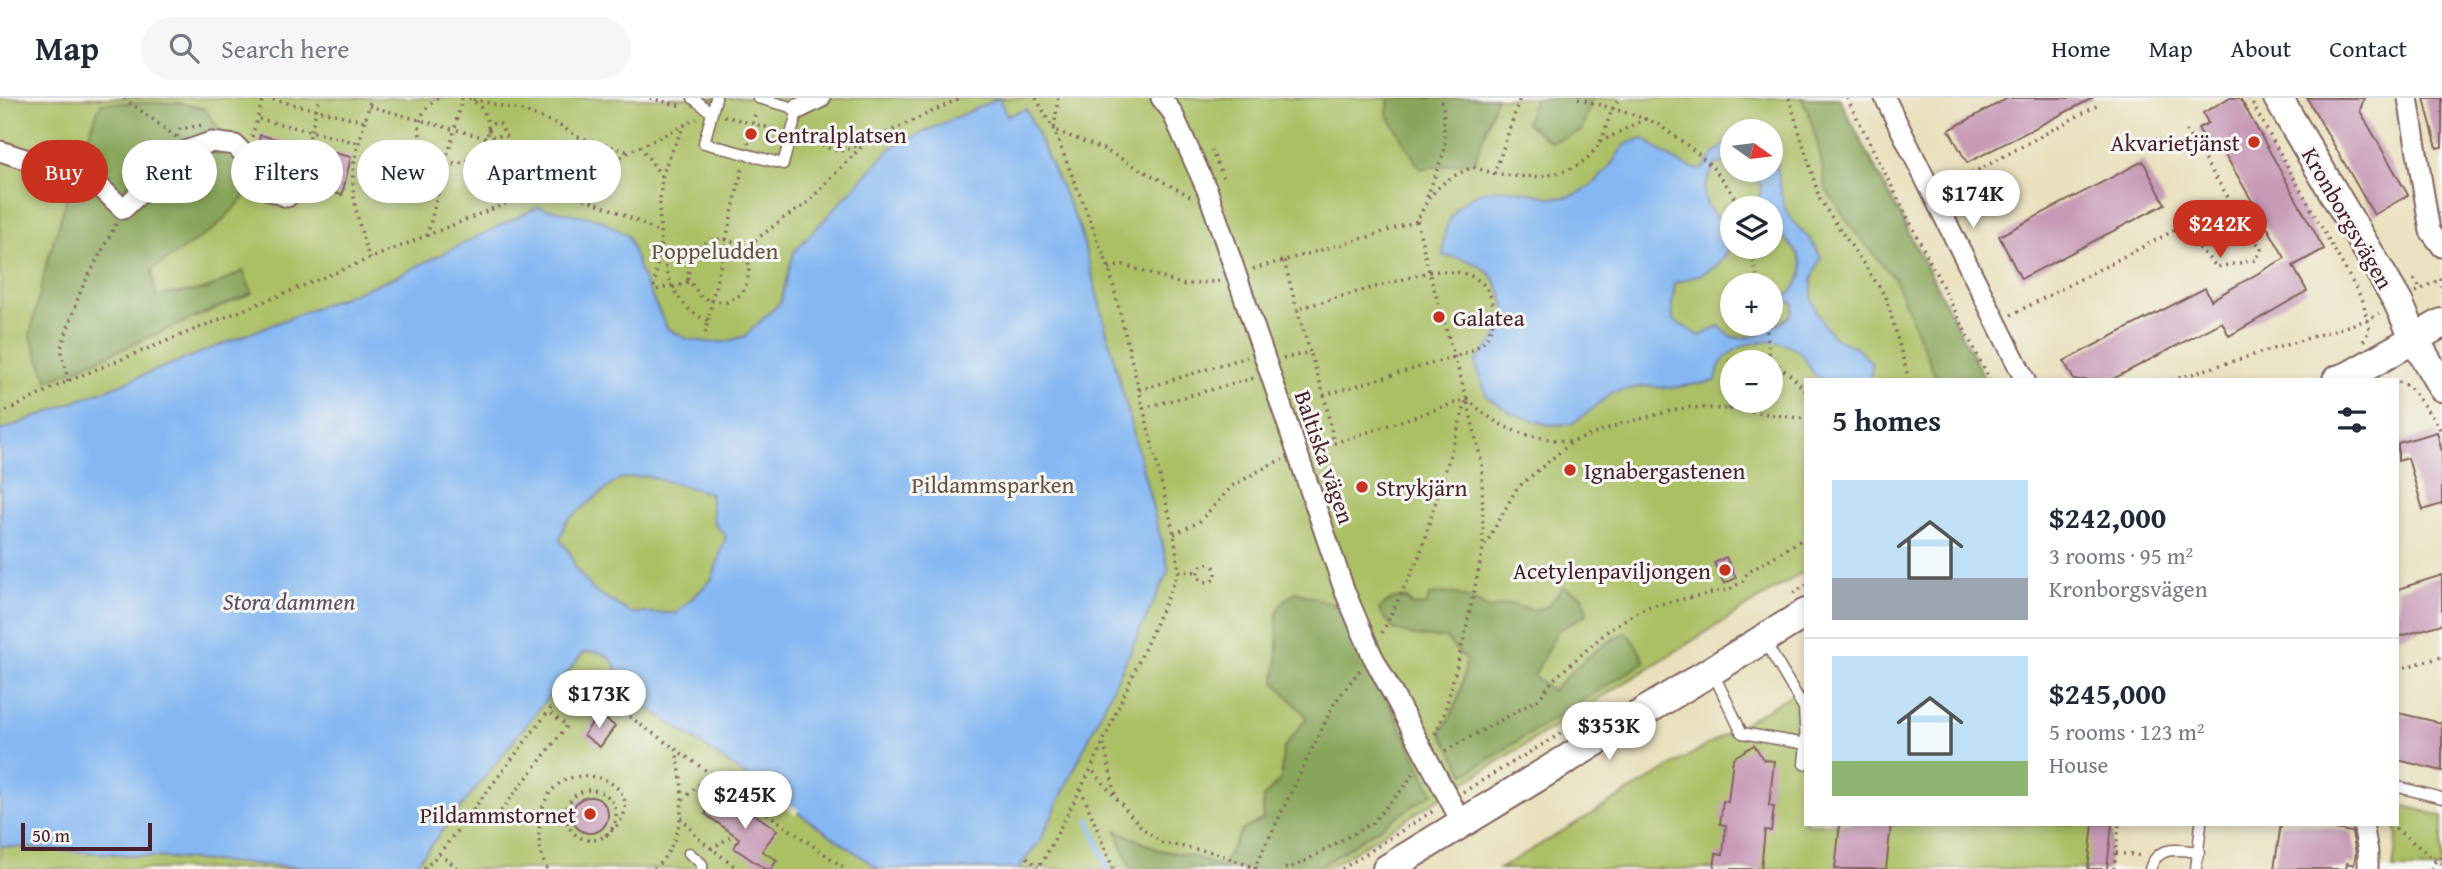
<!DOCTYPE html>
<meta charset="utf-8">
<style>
:root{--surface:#fff;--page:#f6f6f7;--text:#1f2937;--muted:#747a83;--line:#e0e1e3;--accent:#c8321e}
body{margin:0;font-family:"Gentium Book Plus",serif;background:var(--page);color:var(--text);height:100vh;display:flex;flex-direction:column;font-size:26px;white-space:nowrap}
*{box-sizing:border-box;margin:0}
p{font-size:23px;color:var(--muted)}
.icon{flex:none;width:38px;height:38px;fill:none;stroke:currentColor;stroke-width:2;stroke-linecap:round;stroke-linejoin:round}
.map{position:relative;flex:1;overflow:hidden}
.sheet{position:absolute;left:1804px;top:280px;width:595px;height:448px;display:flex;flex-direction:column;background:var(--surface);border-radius:0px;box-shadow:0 4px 10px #0003}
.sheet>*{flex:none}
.top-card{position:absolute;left:21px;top:42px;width:665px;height:63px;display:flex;gap:14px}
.needle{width:46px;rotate:104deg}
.fabs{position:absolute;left:1720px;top:21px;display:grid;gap:14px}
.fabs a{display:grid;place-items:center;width:63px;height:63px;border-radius:50%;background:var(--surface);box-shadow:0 4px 10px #0003;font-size:35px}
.scale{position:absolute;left:21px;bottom:18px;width:131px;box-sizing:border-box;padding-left:7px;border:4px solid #4a1f2b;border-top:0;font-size:19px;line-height:24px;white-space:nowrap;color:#4a1f2b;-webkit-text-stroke:5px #f6f6f2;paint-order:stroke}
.price{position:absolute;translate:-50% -60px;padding:0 16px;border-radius:24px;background:#fff;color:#222;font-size:23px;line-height:46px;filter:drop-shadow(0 2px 4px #0008)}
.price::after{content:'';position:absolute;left:50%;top:42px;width:21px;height:16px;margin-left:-10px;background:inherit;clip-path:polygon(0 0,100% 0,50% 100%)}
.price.on{background:var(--accent);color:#fff}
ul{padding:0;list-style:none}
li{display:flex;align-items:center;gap:21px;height:175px;padding:0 28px}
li+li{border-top:2px solid var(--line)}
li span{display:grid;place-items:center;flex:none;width:196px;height:140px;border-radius:0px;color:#555}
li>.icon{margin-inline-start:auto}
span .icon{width:84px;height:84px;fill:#fffc;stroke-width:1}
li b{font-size:30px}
h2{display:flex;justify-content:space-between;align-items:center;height:84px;padding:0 28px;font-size:30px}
.chip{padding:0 24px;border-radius:32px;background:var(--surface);box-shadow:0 4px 10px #0003;font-size:24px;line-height:63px}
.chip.on{background:var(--accent);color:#fff}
header{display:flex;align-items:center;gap:42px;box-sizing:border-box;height:98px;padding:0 35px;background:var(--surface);border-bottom:2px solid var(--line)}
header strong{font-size:33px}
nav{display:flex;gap:38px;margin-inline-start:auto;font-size:24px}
.search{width:490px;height:63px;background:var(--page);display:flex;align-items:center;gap:18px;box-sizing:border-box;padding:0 24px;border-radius:38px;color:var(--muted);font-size:26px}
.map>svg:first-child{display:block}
</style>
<header>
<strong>Map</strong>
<div class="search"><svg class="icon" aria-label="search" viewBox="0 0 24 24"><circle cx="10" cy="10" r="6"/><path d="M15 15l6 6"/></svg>Search here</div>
<nav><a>Home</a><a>Map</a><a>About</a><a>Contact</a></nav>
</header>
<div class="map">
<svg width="2442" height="771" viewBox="0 0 2442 771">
<rect width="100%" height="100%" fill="#f6f6f2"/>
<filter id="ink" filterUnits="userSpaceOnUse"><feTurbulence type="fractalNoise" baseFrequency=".0143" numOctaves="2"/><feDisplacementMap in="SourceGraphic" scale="14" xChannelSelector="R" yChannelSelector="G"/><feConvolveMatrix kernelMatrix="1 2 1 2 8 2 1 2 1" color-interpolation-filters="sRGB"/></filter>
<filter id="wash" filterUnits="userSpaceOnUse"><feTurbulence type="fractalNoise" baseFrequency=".00686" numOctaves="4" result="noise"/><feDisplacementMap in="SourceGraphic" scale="28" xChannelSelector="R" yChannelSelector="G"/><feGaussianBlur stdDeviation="1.57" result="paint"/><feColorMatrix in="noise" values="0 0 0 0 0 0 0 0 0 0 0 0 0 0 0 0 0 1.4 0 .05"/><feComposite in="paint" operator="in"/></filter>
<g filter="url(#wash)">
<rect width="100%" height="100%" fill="#eae0bd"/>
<path fill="#abc065" stroke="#7a7048" stroke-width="2" fill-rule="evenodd" d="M0,0H1839L1985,282H1806V472L1326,771H0ZM1732,33H1771V72H1732ZM1732,110H1771V149H1732ZM1732,187H1771V226H1732ZM1732,264H1771V303H1732Z
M1806,588V726H2112L2107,771H1499Z
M2398,706L2442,718V771H2393L2397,738L2395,726H2398Z"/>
<path fill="#88a65a" stroke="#696242" stroke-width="2" d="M1389,0H1496L1475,63L1420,71L1387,16Z
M1535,0H1592L1581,33L1551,44L1526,25Z
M1801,0H1839L1985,282H1937L1895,181L1855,134L1826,91L1820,56L1808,13Z
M101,5H181L205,11L233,52L245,99L215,130L152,172L156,198L207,191L243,173L252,195L48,283L30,237L47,164L80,58Z
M1563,489L1583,498L1587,516L1557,533L1534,578L1552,593C1575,569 1596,549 1626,534L1636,547L1645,564L1465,676L1441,634C1457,611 1463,590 1466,562L1445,540L1414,538L1393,531L1379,512C1388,502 1394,499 1407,501L1413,508L1427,507L1429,498C1456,490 1466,500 1490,511L1510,506L1532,512L1547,509Z
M1296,494L1342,509L1433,695L1316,771H1131L1116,732L1159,752L1193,758L1221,770L1241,733L1263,721V700L1281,681L1283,651L1307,619L1275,584C1276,572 1278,558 1278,546C1278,520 1269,510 1296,494Z"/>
<path fill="#85b8f2" stroke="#686c8e" stroke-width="2" fill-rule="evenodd" d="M999,0L1007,18L1026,11L1080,131L1169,472L1040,743L1018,771H879L619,589C620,566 608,549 583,555L412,771H325L0,748V333L397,178L538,109L600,121L628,138L641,176L667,230L687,241L707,244H725L745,238L780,205L794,154L893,48ZM646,378L710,395L714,425L726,438L712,481L677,515H631L593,492L576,471L570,455L560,442L566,423L619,381Z
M1732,40V64L1715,66C1712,74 1705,85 1704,93C1704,110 1718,124 1732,127C1733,168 1709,174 1675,185L1672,207L1673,222L1700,238L1719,228L1730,238L1740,240L1756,238L1785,222L1791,216L1794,206L1785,200C1805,181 1810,166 1788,144C1783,139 1778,133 1771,131V110H1758L1761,87L1747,72H1771V47L1774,48C1777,63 1780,103 1787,115C1797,132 1812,137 1821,160L1812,182V202L1822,224L1836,241L1859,251L1872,266L1870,282C1858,282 1832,285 1821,281C1809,276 1808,259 1797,252C1775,237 1735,243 1720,267C1718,271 1717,278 1716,283L1671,290L1644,288L1613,294L1585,317L1571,326L1549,327L1514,316L1487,299L1475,264C1488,250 1501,238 1505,219C1507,212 1504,205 1502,198C1494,170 1471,160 1444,158C1440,117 1466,90 1507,91C1530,92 1553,106 1576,96C1593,89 1605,76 1615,61C1618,57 1621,51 1624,48C1629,44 1638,42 1644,41C1662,54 1680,69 1702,72L1714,56Z"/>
<path fill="#eae0bd" d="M759,685L799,712L795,717L756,689Z"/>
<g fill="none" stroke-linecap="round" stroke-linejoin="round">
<path stroke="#85b8f2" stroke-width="5" d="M1089,722L1108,771"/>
</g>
<g id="blocks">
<path fill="#c799b6" d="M2008,0H2093L1967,65L1949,32Z
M2229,0H2240L2324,151L2293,168L2307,193L2229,238L2222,224L2111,282H2074L2064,263L2205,190L2211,202L2285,160L2219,46L2209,51L2198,30L2208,25L2203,15Z
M2307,0H2364L2360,13L2408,97L2374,117Z
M2424,0H2442V49L2437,50Z
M260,37L351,59L342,97L262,76L257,53Z
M2143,63L2165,106L2021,181L1999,138Z
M2437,334L2442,354V406L2423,412L2408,360L2398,363V345Z
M1726,459L1736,480L1724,486L1714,465Z
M2442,477V526L2398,539V491Z
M2398,615L2442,625V673L2398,662Z
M598,616L615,628L600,649L584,637Z
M1754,647L1764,662L1774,663L1769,708L1774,709L1771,733L1765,732L1761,771H1714L1716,755L1723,756L1726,727L1720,726L1723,703L1728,704L1733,660Z
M572 717a18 18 0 1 1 36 0a18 18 0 1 1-36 0Z
M717,699L732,709L737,704L777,732L762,753L777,762L771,771H765L734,750L739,740L705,716Z
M1840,726H1891L1886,771H1835Z
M2093,726H2112L2107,771H2088Z
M2281,726H2304L2352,734L2356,755L2354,767L2347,765L2346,771H2274Z"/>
</g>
</g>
<g filter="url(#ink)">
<use href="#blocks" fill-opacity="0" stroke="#82635e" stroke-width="2"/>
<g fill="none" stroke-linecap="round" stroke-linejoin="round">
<defs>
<path id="lane" d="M693,0L712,15
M716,0L704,45L783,66L798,11L758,0
M1765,544L1804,610L1806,646L1804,666
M1713,575L1742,635L1806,646
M2398,689L2442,700
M689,755L702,766V771
M2150,771C2158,746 2179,752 2199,754
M2196,771L2201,726"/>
<path id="street" d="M1161,0L1172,14L1208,94L1345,494L1372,557L1462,725
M1885,0L2025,282
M2408,0L2430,133L2442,149
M798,11L820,0
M0,53L94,83L123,111L185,53L211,44L235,47L246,58L251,85L287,99
M2363,726L2368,754V771"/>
<path id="secondary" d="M2278,0L2398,204L2415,242L2442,289
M2337,282L2349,278L2442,225
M1387,771L1806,515"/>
</defs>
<use href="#lane" stroke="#82635e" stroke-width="13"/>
<use href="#street" stroke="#82635e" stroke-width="23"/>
<use href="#secondary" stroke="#82635e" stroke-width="32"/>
<path stroke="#82635e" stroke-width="3.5" stroke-dasharray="2 5" stroke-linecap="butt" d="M124,0L176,39
M266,0L365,23L371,0
M438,0C391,30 443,91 478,55C485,48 488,40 488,31C488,17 481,7 469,0
M650,0L682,8
M1036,0L1054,32L1109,170L1174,436L1179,473L1091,671
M1058,0L1054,32L1103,51L1190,98
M1578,0C1602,8 1627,14 1651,23C1659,26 1667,33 1674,38C1703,57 1725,78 1739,110
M1789,0L1820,102L1886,199L1909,282
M1847,0L1990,282
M2249,0L2363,203L2369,232L2362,246
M473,1L522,13L555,25L579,39L629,54
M369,8L452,31
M724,18L781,33
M259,21L359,45
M365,23C361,38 356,52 354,67C349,94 361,136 370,161
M489 32a7 7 0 1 1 14 0a7 7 0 1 1-14 0Z
M685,26C677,43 665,63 662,82C656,125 658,206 708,222L712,203L727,204L742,196C773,133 687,120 688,181L701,199L712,203
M455,29L462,0
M457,32L489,41
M495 44a7 7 0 1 1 14 0a7 7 0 1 1-14 0Z
M177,39L180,31L202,27
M252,39L263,0
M802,39L839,54L865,45L961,0
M484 51a7 7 0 1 1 14 0a7 7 0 1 1-14 0Z
M1600,44L1645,21
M600,45L605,70
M308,46L319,0
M748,46L756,12
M640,48L662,79
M1211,52L1224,80
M1494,77L1520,0
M1947,89L2100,6
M570,96L629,54L697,21
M1427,99L1445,51L1443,7L1440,0
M1417,123L1429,174L1467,301L1482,367L1483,448
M427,138L454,34
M1750,149L1759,187
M744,151L784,120L804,108L863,47
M1284,163L1297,211
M1109,170L1124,167L1184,187L1219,183
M1253,171L1368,139L1417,123C1431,92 1442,82 1473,69C1513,83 1576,87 1600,44C1608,28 1608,14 1620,0
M2441,180L2442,195
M2414,181L2421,191
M654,189L660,146
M673,190L690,183
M657,192L672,187
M2416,194L2442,180
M712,203L743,67
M2011,217L2179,130L2217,169L2256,162L2261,151L2186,33
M1766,226L1770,261
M705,235L709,220
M1283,261L1310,254L1297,211L1429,174C1457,171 1488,175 1493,208C1495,217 1492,231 1487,240C1480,250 1465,255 1454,259L1324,297L1310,254
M1768,264L1770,261L1794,280L1806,294
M2172,282L2367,222L2379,215
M68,283L61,250L81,192L116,126
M2398,284L2409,288L2438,327L2442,336
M1139,292L1247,259
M1324,297L1334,345
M1143,310L1254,280
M1728,311L1736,303
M0,316L68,283L539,92C588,97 617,113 660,135
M1314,352L1467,301C1505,335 1522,338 1572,344
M1174,436L1199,424L1232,388L1273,365L1283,362
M1198 475a9 9 0 1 1 18 0a9 9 0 1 1-18 0Z
M1179,473L1198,474
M1793,495L1806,487
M1382,535L1419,459L1467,301
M2398,571L2442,559
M1435,636L1444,617L1464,540L1483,451L1517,390L1572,344L1620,326L1687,309L1728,311L1806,321
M1104,646L1115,696
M1445,653L1539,601L1553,582L1611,530L1646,509L1730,491L1743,483L1747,475L1806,439
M1081,691L1113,771
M566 717a25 25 0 1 1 50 0a25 25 0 1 1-50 0Z
M1463,694L1607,608
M683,702C693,692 702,681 717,682
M470,713L490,727L567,628L548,613
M681,719L698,740L738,771
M2390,726L2442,767
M711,751L730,739
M2116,755L2143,758
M439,756L459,771
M1027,759L1038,769
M424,771L439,756L564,593L576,589L600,598L846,771
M547,771C539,756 538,740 540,723C549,639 673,689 605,738
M654,771C686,742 686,692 676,654
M1035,771L1043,763L1091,671L1142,730L1162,745L1212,754L1258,771
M1254,771L1335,604L1360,572
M1285,771L1298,767L1372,725L1405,688L1414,673
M1342,771L1436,711
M2114,771L2119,726
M2431,771L2436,762L2442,757"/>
<use href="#lane" stroke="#fff" stroke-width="10"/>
<use href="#street" stroke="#fff" stroke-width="19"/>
<use href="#secondary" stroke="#fff" stroke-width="28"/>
</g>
</g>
<g fill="#c8321e" stroke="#f6f6f2" stroke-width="2.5">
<circle cx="751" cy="36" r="7"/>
<circle cx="2254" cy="44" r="7"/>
<circle cx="1439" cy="219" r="7"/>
<circle cx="1570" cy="372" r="7"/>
<circle cx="1362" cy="389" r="7"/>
<circle cx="1725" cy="472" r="7"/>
<circle cx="590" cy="716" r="7"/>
</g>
<g text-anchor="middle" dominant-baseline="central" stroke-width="6" stroke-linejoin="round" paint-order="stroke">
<g font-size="23" fill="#4a1f2b" stroke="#f6f6f2" text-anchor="start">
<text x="765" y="36">Centralplatsen</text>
<text x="2240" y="44" text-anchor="end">Akvarietjänst</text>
<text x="1453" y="219">Galatea</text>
<text x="1584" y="372">Ignabergastenen</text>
<text x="1376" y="389">Strykjärn</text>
<text x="1711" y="472" text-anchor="end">Acetylenpaviljongen</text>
<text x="576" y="716" text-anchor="end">Pildammstornet</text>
</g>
<g font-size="23" fill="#4a1f2b" stroke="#f6f6f2">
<text transform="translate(2348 120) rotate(60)">Kronborgsvägen</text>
<text transform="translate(1325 359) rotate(71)">Baltiska vägen</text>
</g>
<g font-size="23" fill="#674f3c" stroke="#f6f6f2">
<text x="715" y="152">Poppeludden</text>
<text x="993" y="386">Pildammsparken</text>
</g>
<g font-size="24" font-style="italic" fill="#5c4d67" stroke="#f6f6f2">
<text x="289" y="503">Stora dammen</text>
</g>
</g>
</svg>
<div class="fabs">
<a><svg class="needle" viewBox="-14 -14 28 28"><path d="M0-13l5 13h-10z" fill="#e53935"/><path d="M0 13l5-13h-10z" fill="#747a83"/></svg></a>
<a><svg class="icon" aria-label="layers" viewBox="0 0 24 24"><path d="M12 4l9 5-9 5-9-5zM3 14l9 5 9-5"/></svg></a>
<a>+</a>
<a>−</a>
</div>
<div class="scale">50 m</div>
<b class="price" style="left:1973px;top:132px">$174K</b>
<b class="price on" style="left:2220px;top:162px">$242K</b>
<b class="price" style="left:599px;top:632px">$173K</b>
<b class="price" style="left:1609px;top:664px">$353K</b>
<b class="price" style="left:745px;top:733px">$245K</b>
<div class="top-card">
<a class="chip on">Buy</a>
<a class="chip">Rent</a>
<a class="chip">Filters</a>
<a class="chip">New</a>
<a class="chip">Apartment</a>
</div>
<section class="sheet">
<h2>5 homes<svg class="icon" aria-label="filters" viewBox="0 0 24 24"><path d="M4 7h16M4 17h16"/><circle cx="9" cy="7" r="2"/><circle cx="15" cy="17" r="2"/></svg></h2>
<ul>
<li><span style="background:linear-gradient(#bfe0f5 70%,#9aa5b1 0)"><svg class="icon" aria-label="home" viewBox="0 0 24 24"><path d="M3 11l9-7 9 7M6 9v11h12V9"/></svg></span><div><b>$242,000</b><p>3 rooms · 95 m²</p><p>Kronborgsvägen</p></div></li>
<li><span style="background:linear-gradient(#bfe0f5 75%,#8fb573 0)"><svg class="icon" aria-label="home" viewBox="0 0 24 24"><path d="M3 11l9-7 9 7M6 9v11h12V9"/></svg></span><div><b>$245,000</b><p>5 rooms · 123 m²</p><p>House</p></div></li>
</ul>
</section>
</div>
